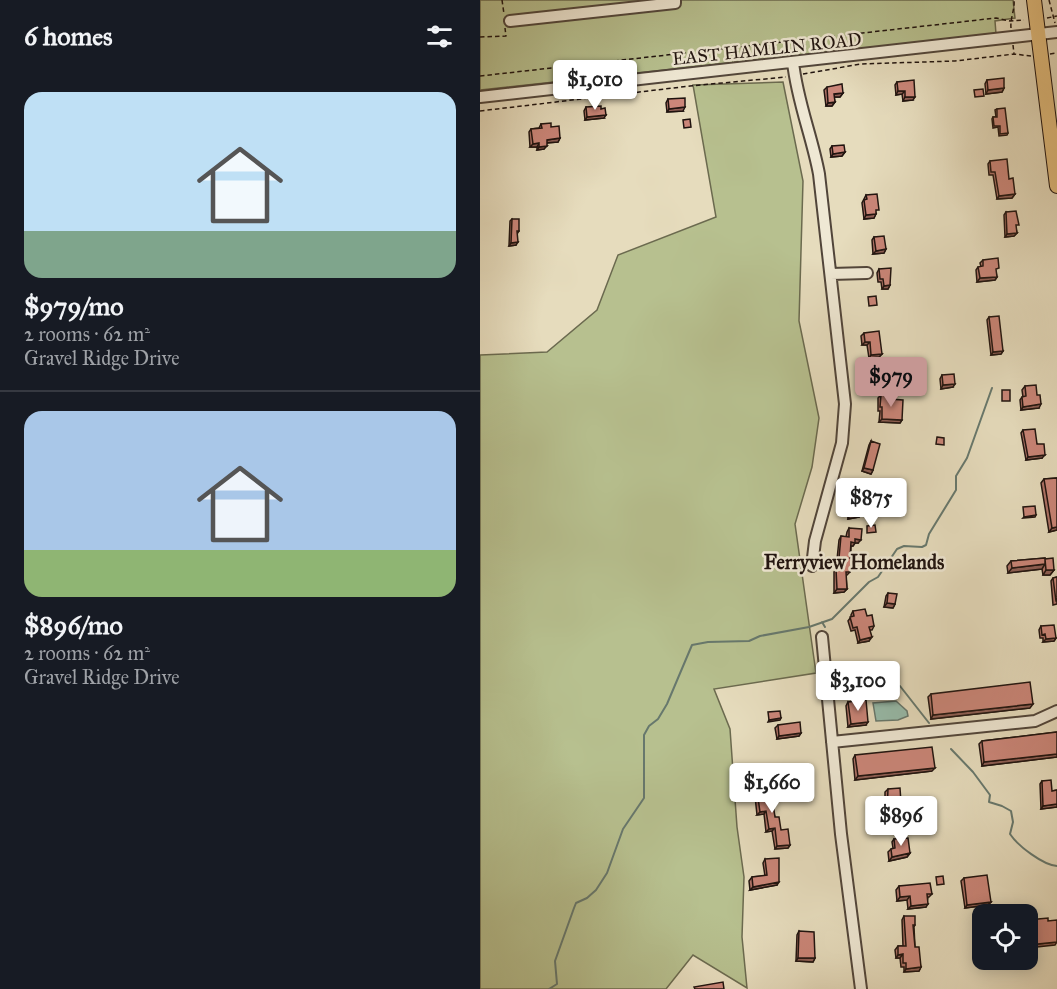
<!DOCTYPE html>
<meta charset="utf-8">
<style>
:root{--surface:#171b24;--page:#20242c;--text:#f1f3f6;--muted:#9ea1a6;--line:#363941;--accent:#c59692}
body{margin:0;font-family:"IM FELL Great Primer",serif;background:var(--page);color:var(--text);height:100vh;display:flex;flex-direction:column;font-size:22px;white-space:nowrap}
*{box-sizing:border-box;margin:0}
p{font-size:20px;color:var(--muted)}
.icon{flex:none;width:33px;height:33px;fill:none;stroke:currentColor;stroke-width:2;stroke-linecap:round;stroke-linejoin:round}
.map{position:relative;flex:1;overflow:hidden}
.panel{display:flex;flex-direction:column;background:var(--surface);width:480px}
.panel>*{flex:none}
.buttons{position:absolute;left:492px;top:904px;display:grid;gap:12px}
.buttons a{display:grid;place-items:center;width:66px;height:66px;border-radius:12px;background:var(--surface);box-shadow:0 3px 15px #0003;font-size:30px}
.price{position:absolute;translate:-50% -51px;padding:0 14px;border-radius:6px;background:#fff;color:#222;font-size:20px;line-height:39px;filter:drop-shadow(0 2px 3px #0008)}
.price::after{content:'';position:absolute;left:50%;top:36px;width:18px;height:14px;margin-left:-9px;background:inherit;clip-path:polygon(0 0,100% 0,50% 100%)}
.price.selected{background:var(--accent);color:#111}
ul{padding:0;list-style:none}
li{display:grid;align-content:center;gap:12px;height:318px;padding:0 24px}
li+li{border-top:2px solid var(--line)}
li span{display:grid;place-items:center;height:186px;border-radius:18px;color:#555}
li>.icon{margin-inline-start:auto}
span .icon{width:108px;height:108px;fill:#fffc;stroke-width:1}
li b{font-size:26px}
h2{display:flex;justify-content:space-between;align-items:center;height:72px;padding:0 24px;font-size:26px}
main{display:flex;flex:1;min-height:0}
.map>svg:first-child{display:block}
</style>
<main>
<section class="panel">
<h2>6 homes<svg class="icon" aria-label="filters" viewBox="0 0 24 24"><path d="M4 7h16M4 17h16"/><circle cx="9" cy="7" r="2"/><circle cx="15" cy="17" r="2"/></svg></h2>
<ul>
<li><span style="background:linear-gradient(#bfe0f5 75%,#7fa58c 0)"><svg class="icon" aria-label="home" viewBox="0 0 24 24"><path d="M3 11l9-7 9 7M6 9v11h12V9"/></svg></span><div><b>$979/mo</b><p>2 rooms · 62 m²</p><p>Gravel Ridge Drive</p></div></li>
<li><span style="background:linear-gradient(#a9c7e8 75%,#8fb573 0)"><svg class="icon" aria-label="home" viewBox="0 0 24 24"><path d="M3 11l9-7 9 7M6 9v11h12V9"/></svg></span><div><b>$896/mo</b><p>2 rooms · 62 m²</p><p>Gravel Ridge Drive</p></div></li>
</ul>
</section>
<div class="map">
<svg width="577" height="989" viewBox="0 0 577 989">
<rect width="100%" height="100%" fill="#e6dcbd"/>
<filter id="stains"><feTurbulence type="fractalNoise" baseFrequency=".00333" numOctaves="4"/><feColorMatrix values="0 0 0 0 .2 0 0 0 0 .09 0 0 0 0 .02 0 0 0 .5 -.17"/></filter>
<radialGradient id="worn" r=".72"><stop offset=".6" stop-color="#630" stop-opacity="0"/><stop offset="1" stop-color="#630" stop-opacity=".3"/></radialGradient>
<path fill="#b7c08f" stroke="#6b6a4f" stroke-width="1.5" d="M0,0H533L535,18L515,21L516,34L0,90Z
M303,82L323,181L319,321L339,418L332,467L315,524L336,673L234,689L250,729L257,827L264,877L262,937L267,988L213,955L186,989H0V355L67,352L117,310L138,255L236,217L213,85Z"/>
<path fill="#97bcab" stroke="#67786d" stroke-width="1.5" d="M416,701L427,711L428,716L418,720L396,721L393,703Z"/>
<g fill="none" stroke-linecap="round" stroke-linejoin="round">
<path stroke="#67786d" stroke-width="2" d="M342,622L345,627
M420,686L449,723
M471,749L493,772L510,795L509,802L522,806L531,811L533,822L530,834C538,846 563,865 577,866
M69,989L77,984L75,961L94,908L96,903L107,898L116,890L127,873L143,829L164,798V735L169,726L178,719L187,704L212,645L228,642L269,641L280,636L329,627L352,619L389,582L398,577L417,549L424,546L442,547L446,545L449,534L476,490V476L487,458L512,388"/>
<defs>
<path id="minor" d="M30,21L195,3V0
M313,62C317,101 332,136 339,174L365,404L362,443L335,541L332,566
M0,97L577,32
M351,274L387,273
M342,637L361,834L381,989
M352,742L555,721L577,711"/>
<path id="major" d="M554,0L577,186"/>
</defs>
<use href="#minor" stroke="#51453a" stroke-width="14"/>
<use href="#major" stroke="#1f130f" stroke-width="16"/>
<path stroke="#1f130f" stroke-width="1.5" stroke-dasharray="4.5 3" stroke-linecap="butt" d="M22,0L24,14
M569,0L575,23
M567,18L577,16
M531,28C530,18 535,10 534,0
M0,37L26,36L25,28
M533,45L534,54
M570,54L577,53
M323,74L381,64L475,61L534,54L551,56
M0,76L516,18L530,21L544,20
M0,111L210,86L306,77"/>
<use href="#minor" stroke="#efe8d4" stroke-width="10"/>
<use href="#major" stroke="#e3be7e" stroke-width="14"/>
</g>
<path fill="#af7368" stroke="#1f130f" stroke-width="1.5" d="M507,80L524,88L522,92L506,94L505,84Z
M417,82L433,100L423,101L422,94L416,95L415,85Z
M347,87L363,93L360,97H354L355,102L352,106H346L344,90Z
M188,99L203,111L187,112L186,103Z
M106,107L124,118L105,120L104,111Z
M517,109L528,133L527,135L519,136L518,127L513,128L512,119L513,117H516L515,110Z
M61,124L71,127L80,138L78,142L67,143L64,149L57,150V147H50L49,132L51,129L59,128Z
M352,146L365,152L362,156L351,157L350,149Z
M510,161L535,194L532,198L517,199L513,175H509L508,164Z
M386,195L396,213L394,218L384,219L382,203Z
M526,212L536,228L537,233L534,236L525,237L524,215Z
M32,219L39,231L37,234L36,245L29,246L30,221Z
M394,237L406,249L404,253L393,254L392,240Z
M503,260L516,272L517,277L515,280L497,282L496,270L498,267H501L500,263Z
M399,269L410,285L408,289H402L401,282H398L397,273Z
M509,317L523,351L521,354L511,355L507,320Z
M384,333L402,354L399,357L389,358L387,345H382L381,336Z
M462,375L473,387L461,389L460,379Z
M545,386L559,408L541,410L540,400L542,397H543L542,390Z
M401,395L409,399L422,420L420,423L399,422L400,411H398V398Z
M543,430L557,444L562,458L546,460L541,433Z
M391,441L393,470L391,474L382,471L389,445Z
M577,478V530L569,532L561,483L564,479Z
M369,503L379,517L368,519L367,506Z
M369,528L378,543H375L373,546H371L370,572L366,576L367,589L364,592L354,593V572L356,569L359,540L361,536L366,537L367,532Z
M565,558L574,570L570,575H563L562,569L528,573L527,566L531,561Z
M577,577V604L573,605L571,581L573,578Z
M408,593L415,604L413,608L404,607L406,596Z
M373,611L387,616L394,626L392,630H390L389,641L378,643L375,630L371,631L368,621L371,617V615Z
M561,626L576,638L574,641L563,642V638H560L559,630Z
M370,663L382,690L371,691L367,666Z
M451,694L550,708L451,719L448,697Z
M368,702L386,725L368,727L366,706Z
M298,725L321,733L319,736L297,739L295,728Z
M577,732V757L502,766L499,744L502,741Z
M375,755L452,771L375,780L373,759Z
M562,781L572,791L577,790V807L561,809L560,784Z
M276,784L287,791L295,817L301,830L310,845L308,848L295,849L292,831L286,832L284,814L277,815L274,787Z
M408,789L420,820L408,821L407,814H405V792Z
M414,839L430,853L427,857L409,861L408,852L411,849L413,848L412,842Z
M285,859L297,885L270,890L269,881L272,877L285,876L283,863Z
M484,878L511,902L508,905L485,908L481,881Z
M419,886L452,894L449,897H448L446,907L428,909L427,900L417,901L416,890Z
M424,916L435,925L434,927L435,947L441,967L439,971L424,972V967H421L420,958H416L415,950L418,946H423L422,920Z
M502,919V937L494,932Z
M319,931L335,958L333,962L316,961L317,935Z"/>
<path fill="#8e5e55" stroke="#1f130f" stroke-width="1.5" d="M524,88L522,92L506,94L508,90Z
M418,91H425L422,94L416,95Z
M363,93L360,97H352L354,94Z
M425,97H435L433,100L423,101Z
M355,102L352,106H346L348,103Z
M205,107L203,111L187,112L189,109Z
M126,115L124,118L105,120L107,117Z
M80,138L78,142L65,143L67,140Z
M59,143L57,147H50L53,144Z
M67,146L64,149L57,150L59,147Z
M365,152L362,156L351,157L353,154Z
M535,194L532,198L517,199L519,196Z
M396,214L394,218L384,219L386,215Z
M537,233L534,236L525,237L527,234Z
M38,242L36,245L29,246L31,243Z
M406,249L404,253L393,254L396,251Z
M517,277L515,280L497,282L500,278Z
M410,285L408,289H402L404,286Z
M385,342H390L387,345H382Z
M523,351L521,354L511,355L513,352Z
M402,354L399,357L389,358L391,355Z
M475,384L473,387L461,389L463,385Z
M561,404L559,408L541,410L543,407Z
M402,419L422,420L420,423L399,422Z
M565,455L562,458L546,460L548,457Z
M384,468L393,470L391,474L382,471Z
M382,514L379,517L368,519L370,515Z
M556,515L555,517L543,518L544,517Z
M577,527V530L569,532L572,528Z
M375,539L381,540L378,543H375L373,546H369L371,542Z
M565,564L562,569L528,573L532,568Z
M566,570H574L570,575H563Z
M357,589H367L364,592L354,593Z
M407,603L415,604L413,608L404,607Z
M392,637L389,641L378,643L380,640Z
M576,638L574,641L563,642L566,639Z
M384,687L382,690L371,691L373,688Z
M553,704L550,708L451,719L453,715Z
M301,718L300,720L288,722L289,720Z
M388,722L386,725L368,727L371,724Z
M321,733L319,736L297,739L299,736Z
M577,754V757L502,766L504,762Z
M455,768L452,771L375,780L378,776Z
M577,804V807L561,809L563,806Z
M286,811L284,814L277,815L280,812Z
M422,817L420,820L408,821L410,818Z
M295,828L292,831L286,832L289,829Z
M310,845L308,848L295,849L297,846Z
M430,853L427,857L409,861L412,857Z
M299,882L297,885L270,890L273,887Z
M430,896L427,900L417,901L420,897Z
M511,902L508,905L485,908L487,905Z
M448,904L446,907L428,909L431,906Z
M577,942L575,945L548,948V945Z
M423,954L420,958H416L418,955Z
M318,958H335L333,962L316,961Z
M441,967L439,971L424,972L426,969Z"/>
<path fill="#cb8679" stroke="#1f130f" stroke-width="1.5" d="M524,78V88L508,90L507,80Z
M434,80L435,97H425V91H418L417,82Z
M362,84L363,93L354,94L355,102L348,103L347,87Z
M503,89L504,96L495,97L494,90Z
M205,98V107L189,109L188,99Z
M121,106V109L125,108L126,115L107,117L106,107Z
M525,108L528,133L520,134V126H514L513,117H517V109Z
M210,119L211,127L204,128L203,120Z
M71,123V127L79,126L80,138L67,140V146L59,147V143L53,144L51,129L62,128L61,124Z
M364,145L365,152L353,154L352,146Z
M527,159L529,179L533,178L535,194L519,196L515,172H511L510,161Z
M397,194L399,210H396V214L386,215L384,200L387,199L386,195Z
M536,211L539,225H536L537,233L527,234L526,212Z
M32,219H39V231H37L38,242L31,243Z
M404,236L406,249L396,251L394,237Z
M518,258L519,268L516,269L517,277L500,278L498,267L503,266V260Z
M411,268L410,285L404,286L403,279H400L399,269Z
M396,296L397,305L389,306L388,297Z
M519,316L523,351L513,352L509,317Z
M399,331L402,354L391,355L390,342H385L384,333Z
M474,374L475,384L463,385L462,375Z
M556,385L557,395H560L561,404L543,407L542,397L546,396L545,386Z
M522,390H530V401H522Z
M401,395H409V399L423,400L422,420L402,419V407H400Z
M555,429L557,444H564L565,455L548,457L543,430Z
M457,437L464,438V445L456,444Z
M391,441L400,444L393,470L384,468Z
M577,478V527L572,528L564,479Z
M406,495V502L398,503L397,496Z
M380,501L382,514L370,515L369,503Z
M555,506L556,515L544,517L543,507Z
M395,525L396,532L387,533V526Z
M369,528L382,529L381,540L375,539V543L371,542L370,558H372L370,572H366L367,589H357L356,569H358L361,536L369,537Z
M565,558V564L532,568L531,561Z
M573,558L574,570H566L565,559Z
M577,577V601H576L573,578Z
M408,593L417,594L415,604L407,603Z
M385,609L387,616L392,615L394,626L389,627L392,637L380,640L377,627L373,628L370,617L374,616L373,611Z
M574,625L576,638L566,639L565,634L562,635L561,626Z
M381,662L384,687L373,688L370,663Z
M412,677V684H405L404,678Z
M550,682L553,704L453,715L451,694Z
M386,700L388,722L371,724L368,702Z
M300,711L301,718L289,720L288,712Z
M320,722L321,733L299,736L298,725Z
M577,732V754L504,762L502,741Z
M452,747L455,768L378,776L375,755Z
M571,780L572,791L577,790V804L563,806L562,781Z
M286,782L287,791L291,790L295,817H299L301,830L308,829L310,845L297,846L295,828L289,829L286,811L280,812L276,784Z
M420,788L422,817L410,818L409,811H407L408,789Z
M428,838L430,853L412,857L411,849L415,848L414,839Z
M299,858V882L273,887L272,877L287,875L285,859Z
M507,875L511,902L487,905L484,878Z
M463,876L464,884L457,885L456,877Z
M450,883L452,894H447L448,904L431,906L430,896L420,897L419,886Z
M510,907L522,915H505Z
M424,916H435V925H433L435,947H439L441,967L426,969V963H423V954L418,955V946H426Z
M568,918V921L577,920V942L548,945V920Z
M502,919V932L497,928Z
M319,931L334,932L335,958H318Z
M243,982L244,989H215L214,987Z"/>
<g text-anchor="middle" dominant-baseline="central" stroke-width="5" stroke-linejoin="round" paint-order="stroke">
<g font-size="18" fill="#1f130f" stroke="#efe8d4">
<text transform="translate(287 49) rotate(-6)">EAST HAMLIN ROAD</text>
</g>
<g font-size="20" font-weight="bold" fill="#1f130f" stroke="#efe8d4">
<text x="374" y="562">Ferryview Homelands</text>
</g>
</g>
<rect width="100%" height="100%" filter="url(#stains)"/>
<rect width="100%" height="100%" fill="url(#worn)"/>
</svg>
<div class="buttons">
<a><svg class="icon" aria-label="locate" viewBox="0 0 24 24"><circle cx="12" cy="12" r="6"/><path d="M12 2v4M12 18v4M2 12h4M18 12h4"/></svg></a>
</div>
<b class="price" style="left:115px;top:111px">$1,010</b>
<b class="price selected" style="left:411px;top:408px">$979</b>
<b class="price" style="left:391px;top:529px">$875</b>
<b class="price" style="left:378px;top:712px">$3,100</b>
<b class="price" style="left:292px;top:814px">$1,660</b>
<b class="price" style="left:421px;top:847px">$896</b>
</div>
</main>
